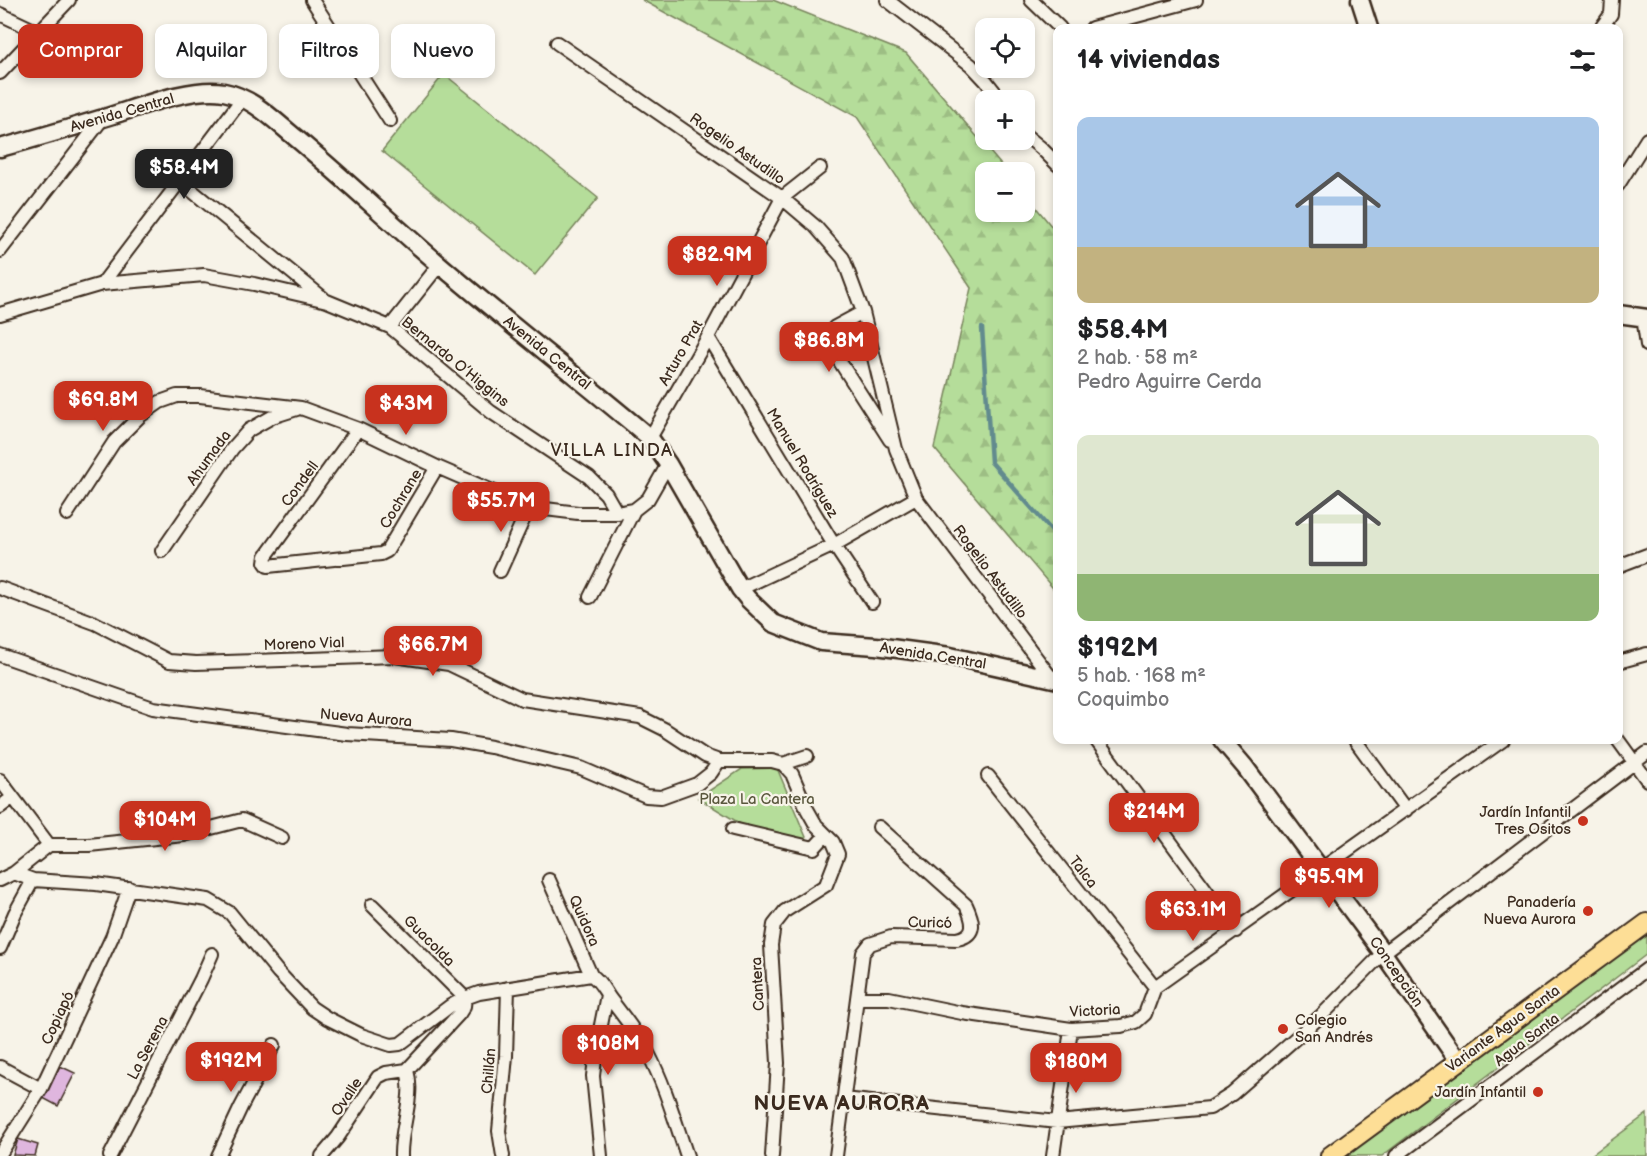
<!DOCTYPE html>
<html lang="es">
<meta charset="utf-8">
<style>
:root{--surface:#fff;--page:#f2f2f2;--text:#202124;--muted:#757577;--accent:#c8321e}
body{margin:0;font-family:"Balsamiq Sans",sans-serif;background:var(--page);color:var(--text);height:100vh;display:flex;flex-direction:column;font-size:22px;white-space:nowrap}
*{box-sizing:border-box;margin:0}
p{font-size:20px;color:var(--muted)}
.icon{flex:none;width:33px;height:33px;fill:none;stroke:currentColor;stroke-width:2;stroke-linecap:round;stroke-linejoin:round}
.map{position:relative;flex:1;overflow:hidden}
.drawer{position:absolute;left:1053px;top:24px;width:570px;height:720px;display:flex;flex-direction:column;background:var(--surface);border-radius:12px;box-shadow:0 3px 9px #0003}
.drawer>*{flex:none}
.top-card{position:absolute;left:18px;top:24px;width:570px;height:54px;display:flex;gap:12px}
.controls{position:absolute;left:975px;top:18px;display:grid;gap:12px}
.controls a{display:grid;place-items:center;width:60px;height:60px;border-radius:12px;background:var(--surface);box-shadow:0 3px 9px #0003;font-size:30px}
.price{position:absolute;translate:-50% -51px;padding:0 14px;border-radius:12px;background:var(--accent);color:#fff;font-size:20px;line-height:39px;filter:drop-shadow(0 2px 3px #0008)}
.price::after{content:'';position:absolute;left:50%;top:36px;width:18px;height:14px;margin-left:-9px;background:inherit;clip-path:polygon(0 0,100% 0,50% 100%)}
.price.current{background:#222;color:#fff}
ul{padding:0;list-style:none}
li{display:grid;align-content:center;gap:12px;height:318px;padding:0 24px}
li span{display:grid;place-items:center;height:186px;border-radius:12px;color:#555}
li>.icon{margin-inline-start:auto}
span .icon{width:108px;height:108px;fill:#fffc;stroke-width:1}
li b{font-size:26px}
h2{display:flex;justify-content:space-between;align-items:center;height:72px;padding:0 24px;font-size:26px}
.pill{padding:0 21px;border-radius:12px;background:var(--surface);box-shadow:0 3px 9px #0003;font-size:21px;line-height:54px}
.pill.current{background:var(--accent);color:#fff}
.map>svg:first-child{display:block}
</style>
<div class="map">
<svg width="1647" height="1156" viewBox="0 0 1647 1156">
<defs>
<pattern id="forest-firs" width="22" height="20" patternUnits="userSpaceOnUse" patternTransform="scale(1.5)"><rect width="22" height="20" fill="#b5dd9a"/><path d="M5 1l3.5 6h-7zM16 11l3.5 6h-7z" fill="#9dbe84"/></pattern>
</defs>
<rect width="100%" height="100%" fill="#f7f3e8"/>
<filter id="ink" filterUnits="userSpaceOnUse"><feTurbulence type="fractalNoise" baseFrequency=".0167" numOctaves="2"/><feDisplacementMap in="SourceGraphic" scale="12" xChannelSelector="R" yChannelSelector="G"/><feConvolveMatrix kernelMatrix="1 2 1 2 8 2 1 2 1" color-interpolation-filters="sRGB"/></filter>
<g filter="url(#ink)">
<path fill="#b5dd9a" stroke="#78845c" stroke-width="1.5" d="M444,74L598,198L535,275L382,151Z
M777,768L808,842L744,826L698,798L742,769Z
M1647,925V954L1382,1156H1339Z
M1647,1114V1156H1590Z"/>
<path fill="url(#forest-firs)" stroke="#78845c" stroke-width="1.5" d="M642,0H773L906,53L1007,172H986V212H1024L1025,194L1057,233V593L934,448L971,288L857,117Z"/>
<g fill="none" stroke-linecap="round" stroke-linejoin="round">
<path stroke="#628b8e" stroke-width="4.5" d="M982,328L991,462L1058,538"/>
</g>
<path fill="#dfb6de" stroke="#3b2a1e" stroke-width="1.5" d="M60,1066L75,1073L58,1106L43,1098Z
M18,1139L38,1145L35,1156L13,1155Z"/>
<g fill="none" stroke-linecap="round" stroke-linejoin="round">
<defs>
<path id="street" d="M312,0L390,121
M887,0L971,65L986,81L1001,100
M1031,0L1060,28
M0,14L38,32
M1092,28L1196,0
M1601,28L1611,14L1612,0
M557,43L782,198L815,226L843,258L863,312L896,449L916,498L1053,680
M0,73L69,0
M1024,134L1041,148L1058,165
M180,181L323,298
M1618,185L1647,139
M0,251L103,118
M102,284L242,99
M863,312L835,327L829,334L833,351L890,440
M0,314L102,284L204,275L254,284L327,301L390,327L491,412L589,477L606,494L617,513
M1643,317L1647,345
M390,327L440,264
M708,337L834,545L872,602
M358,429L266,556L265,562L268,566L381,554L387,551L437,467
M650,438L708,337L782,198L820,168
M67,514L114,442L140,416L160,402L177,396H200L301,408L358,429L437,467L529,507L578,513H617L634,510
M162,551L232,449L249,430L272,417L297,409
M1618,566L1647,555
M500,571L529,507
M0,588L95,623L169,661L196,663L394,656L449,664L522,699L640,717L664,729L705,756L719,761H772L783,764L792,774L807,809L816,825L833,842L838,854L826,885L785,911L774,925L771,945L778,1063L772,1156
M740,589L834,545L916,498
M590,597L634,510L648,499L668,464
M0,655L153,708L347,734L451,740L491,747L581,768L646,796L661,797L697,784L711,773L719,761
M1618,662L1647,654
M1096,740L1236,931
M1355,740L1406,810
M1618,740L1647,780
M783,764L807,756
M988,776L1155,987
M0,780L49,845
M0,807L12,798
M733,829L814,848L826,835
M14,873L49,845H89L184,835L242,820L282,838
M0,880L14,873L33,880L96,884L208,900L230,913L278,972L312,1008L327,1018L361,1035L391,1045L400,1044L450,1006L465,998L479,993L591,975C601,981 604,991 611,1000C624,1017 637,1033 648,1053C665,1085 675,1121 687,1156
M549,880L591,975
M372,905L465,998L464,1006L459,1014L407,1070C415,1097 400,1128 401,1156
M0,948L15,913L33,880
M858,998H889L962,1013L1071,1029L1121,1026L1136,1022L1145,1014L1155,987L1503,740
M0,1067L41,1089
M844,1099L1057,1122L1210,1108L1232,1094L1322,1015L1383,953L1647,753
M0,1154L41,1089L112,937L129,888
M110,1156L201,979L212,954
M218,1156L241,1107L274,1045
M322,1156L338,1137L378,1077L386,1073L407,1070
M503,1156L499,1131L506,1056L508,988
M601,1156L593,1076L596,1050L607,995
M836,1156L863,953L870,944L891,937L957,939C978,935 973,920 966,905L879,827
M1053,1156L1071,1029
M1396,1156L1647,969"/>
<path id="secondary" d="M1360,0L1369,28
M0,148C34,139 67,129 100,119C135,109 189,86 224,92C252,97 275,121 296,138C345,179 391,223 439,264C508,323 580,379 650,438L668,464L740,589L748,599L773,623L821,642L876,646L950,656L1058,680
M1618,314L1647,318
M1222,740L1245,767L1383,953L1459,1062"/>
<path id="primary" d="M1330,1156L1647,923"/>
</defs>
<use href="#street" stroke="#3b2a1e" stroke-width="16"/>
<use href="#secondary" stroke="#3b2a1e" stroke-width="21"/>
<use href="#primary" stroke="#3b2a1e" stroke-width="22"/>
<use href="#street" stroke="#f7f3e8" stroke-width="12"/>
<use href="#secondary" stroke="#f7f3e8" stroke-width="16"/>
<use href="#primary" stroke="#fdde96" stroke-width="18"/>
</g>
</g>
<g fill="#c8321e" stroke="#f7f3e8" stroke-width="2">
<circle cx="1583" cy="821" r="6"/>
<circle cx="1588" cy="911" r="6"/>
<circle cx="1283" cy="1029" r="6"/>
<circle cx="1538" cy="1092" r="6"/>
</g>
<g text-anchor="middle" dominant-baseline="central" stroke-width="4.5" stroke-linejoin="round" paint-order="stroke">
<g font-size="15" fill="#3b2a1e" stroke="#f7f3e8">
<text transform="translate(122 113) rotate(-16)">Avenida Central</text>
<text transform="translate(737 149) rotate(35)">Rogelio Astudillo</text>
<text transform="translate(547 353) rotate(39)">Avenida Central</text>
<text transform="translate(681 353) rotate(-60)">Arturo Prat</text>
<text transform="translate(455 362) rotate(39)">Bernardo O’Higgins</text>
<text transform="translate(209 458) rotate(-54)">Ahumada</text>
<text transform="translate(802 463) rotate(59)">Manuel Rodríguez</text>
<text transform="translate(300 484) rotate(-54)">Condell</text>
<text transform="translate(401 499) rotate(-59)">Cochrane</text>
<text transform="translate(990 572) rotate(53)">Rogelio Astudillo</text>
<text transform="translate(304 644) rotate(-2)">Moreno Vial</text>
<text transform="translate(933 656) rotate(9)">Avenida Central</text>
<text transform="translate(366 718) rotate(5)">Nueva Aurora</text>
<text transform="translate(1083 872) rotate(52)">Talca</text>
<text transform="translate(584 921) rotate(66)">Quidora</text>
<text transform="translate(930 923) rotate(1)">Curicó</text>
<text transform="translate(429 941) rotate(45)">Guacolda</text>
<text transform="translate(1396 972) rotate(55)">Concepción</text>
<text transform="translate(758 984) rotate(-93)">Cantera</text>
<text transform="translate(1095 1011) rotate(-3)">Victoria</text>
<text transform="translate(58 1018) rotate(-65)">Copiapó</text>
<text transform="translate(1503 1029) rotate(-36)">Variante Agua Santa</text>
<text transform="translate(1527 1040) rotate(-37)">Agua Santa</text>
<text transform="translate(148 1048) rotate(-62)">La Serena</text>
<text transform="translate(489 1071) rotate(-85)">Chillán</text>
<text transform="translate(347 1097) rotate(-56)">Ovalle</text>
</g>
<g font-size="15" fill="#5a573d" stroke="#f7f3e8">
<text x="757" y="799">Plaza La Cantera</text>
</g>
<g font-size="15" fill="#3b2a1e" stroke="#f7f3e8" text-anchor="end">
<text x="1571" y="812">Jardín Infantil<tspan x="1571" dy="17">Tres Ositos</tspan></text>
<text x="1576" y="902">Panadería<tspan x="1576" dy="17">Nueva Aurora</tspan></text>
<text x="1295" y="1020" text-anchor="start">Colegio<tspan x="1295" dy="17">San Andrés</tspan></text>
<text x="1526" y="1092">Jardín Infantil</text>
</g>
<g font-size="18" letter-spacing="1.5" fill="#3b2a1e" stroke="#f7f3e8">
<text x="612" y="450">VILLA LINDA</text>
</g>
<g font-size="21" font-weight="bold" letter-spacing="1.5" fill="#3b2a1e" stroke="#f7f3e8">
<text x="842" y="1103">NUEVA AURORA</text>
</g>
</g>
</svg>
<div class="controls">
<a><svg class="icon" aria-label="locate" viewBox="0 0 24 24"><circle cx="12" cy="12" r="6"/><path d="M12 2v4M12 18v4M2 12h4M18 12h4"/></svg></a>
<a>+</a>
<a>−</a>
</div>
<b class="price current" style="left:184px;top:200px">$58.4M</b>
<b class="price" style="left:717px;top:287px">$82.9M</b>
<b class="price" style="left:829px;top:373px">$86.8M</b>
<b class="price" style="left:103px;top:432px">$69.8M</b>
<b class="price" style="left:406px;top:436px">$43M</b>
<b class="price" style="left:501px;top:533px">$55.7M</b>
<b class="price" style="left:433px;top:677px">$66.7M</b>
<b class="price" style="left:1154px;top:844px">$214M</b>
<b class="price" style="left:165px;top:852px">$104M</b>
<b class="price" style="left:1329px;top:909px">$95.9M</b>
<b class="price" style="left:1193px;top:942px">$63.1M</b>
<b class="price" style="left:608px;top:1076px">$108M</b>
<b class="price" style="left:231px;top:1093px">$192M</b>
<b class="price" style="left:1076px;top:1094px">$180M</b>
<div class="top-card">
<a class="pill current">Comprar</a>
<a class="pill">Alquilar</a>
<a class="pill">Filtros</a>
<a class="pill">Nuevo</a>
</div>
<section class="drawer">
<h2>14 viviendas<svg class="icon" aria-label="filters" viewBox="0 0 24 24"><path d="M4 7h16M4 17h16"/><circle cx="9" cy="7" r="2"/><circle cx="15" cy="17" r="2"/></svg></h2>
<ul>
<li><span style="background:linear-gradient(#a9c7e8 70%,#c2b280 0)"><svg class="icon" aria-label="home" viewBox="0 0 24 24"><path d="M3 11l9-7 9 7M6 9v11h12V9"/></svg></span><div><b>$58.4M</b><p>2 hab. · 58 m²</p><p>Pedro Aguirre Cerda</p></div></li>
<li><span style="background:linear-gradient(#dfe7d0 75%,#8fb573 0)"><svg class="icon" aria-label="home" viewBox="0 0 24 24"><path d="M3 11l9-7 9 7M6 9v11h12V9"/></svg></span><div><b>$192M</b><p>5 hab. · 168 m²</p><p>Coquimbo</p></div></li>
</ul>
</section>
</div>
